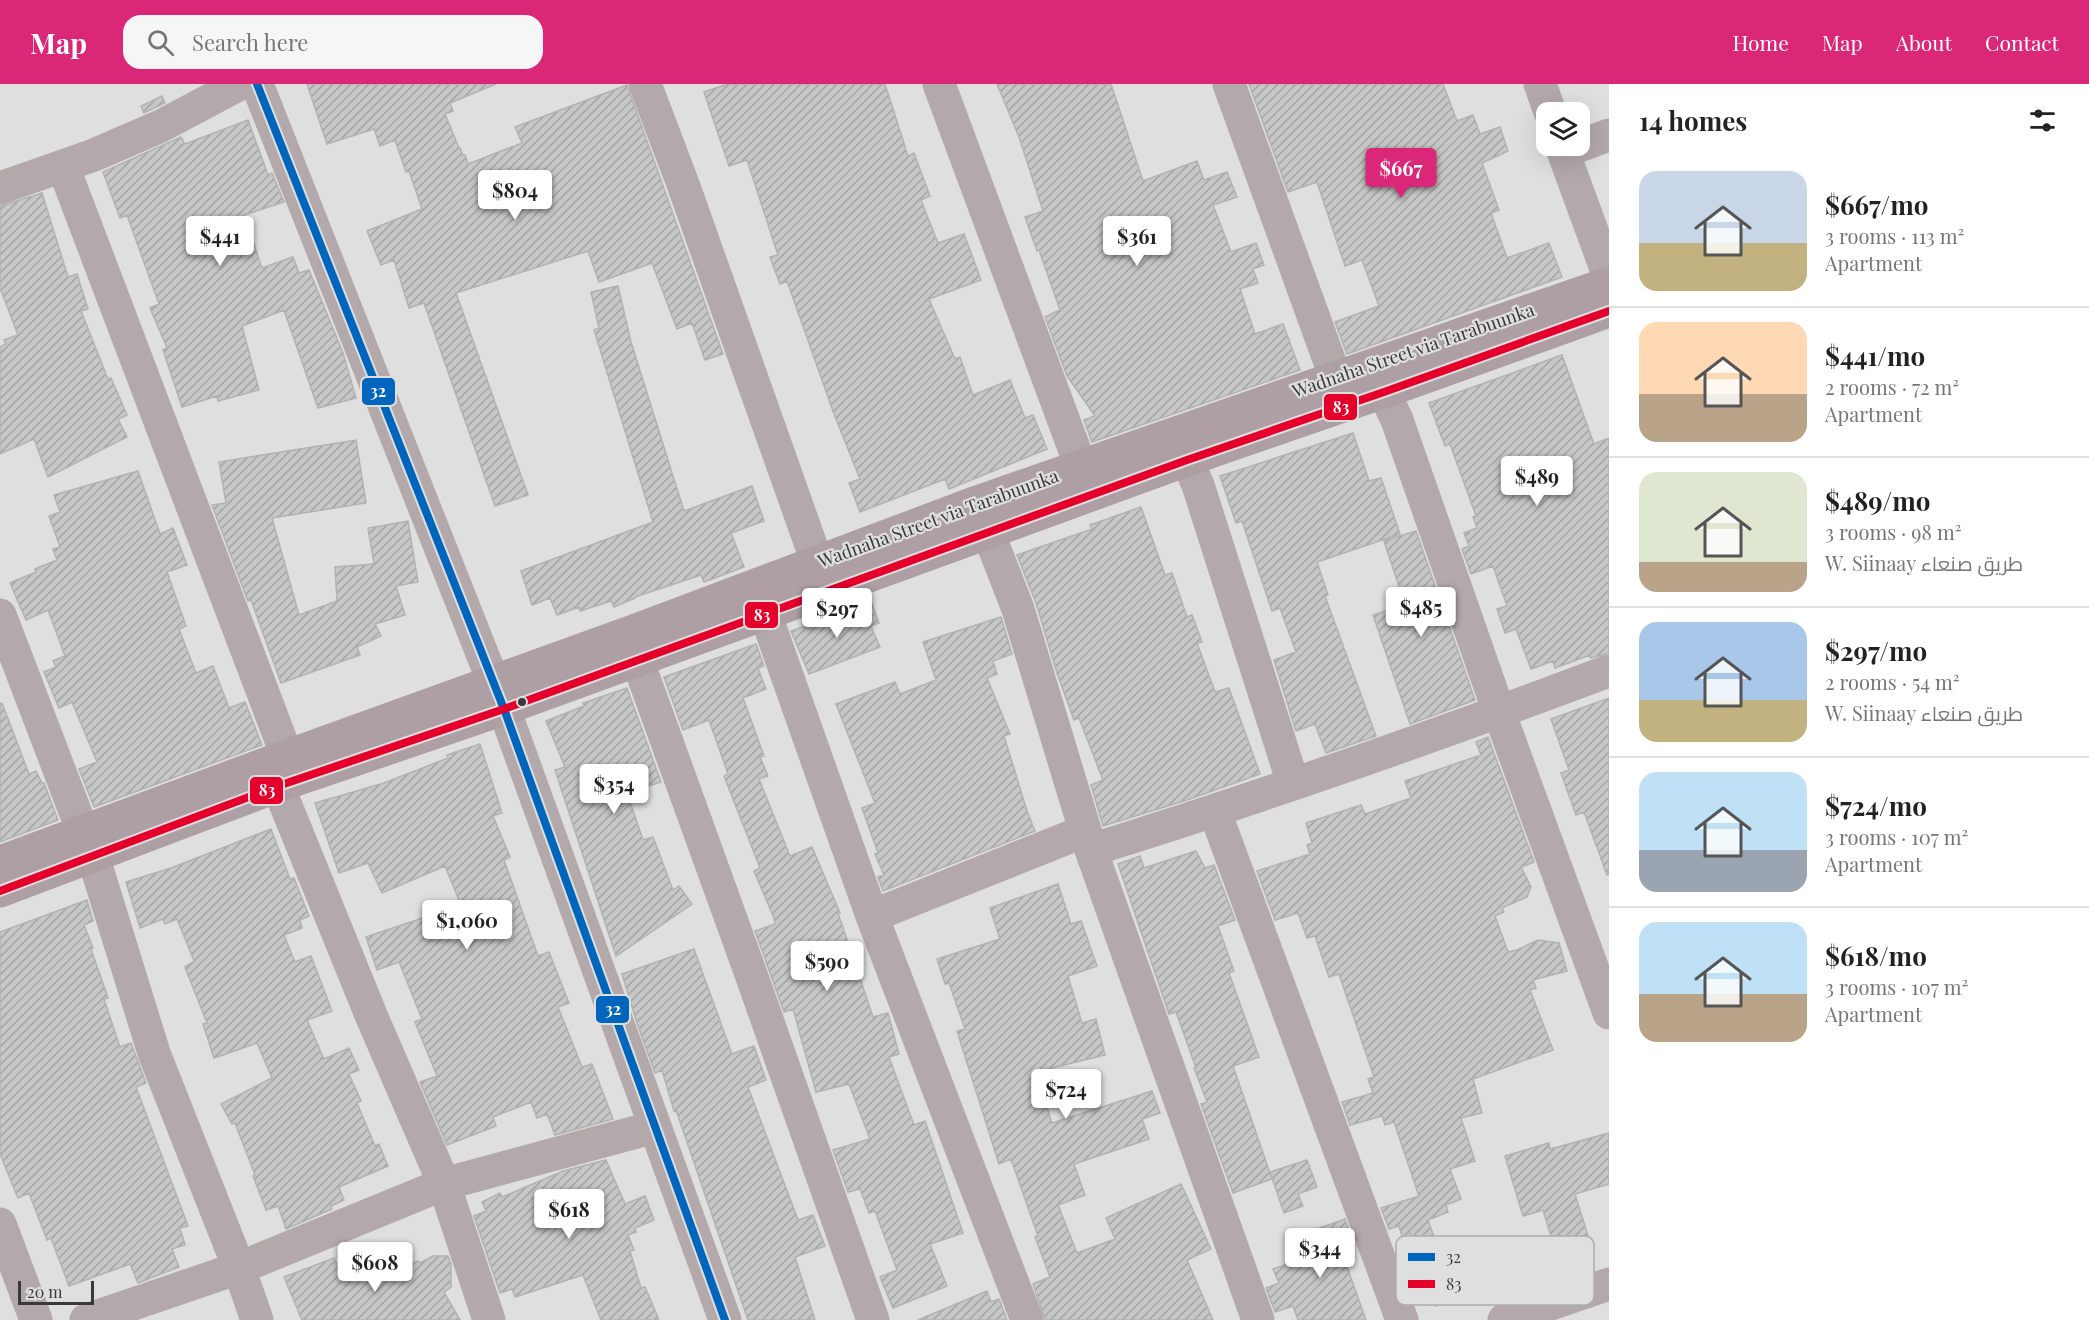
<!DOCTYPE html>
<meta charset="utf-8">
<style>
:root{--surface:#fff;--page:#f6f6f6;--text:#222;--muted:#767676;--line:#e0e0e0;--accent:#db2777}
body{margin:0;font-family:"Playfair Display",Cairo,serif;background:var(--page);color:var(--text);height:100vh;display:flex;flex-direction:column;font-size:22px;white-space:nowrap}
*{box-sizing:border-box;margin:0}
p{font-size:20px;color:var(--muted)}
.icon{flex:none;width:33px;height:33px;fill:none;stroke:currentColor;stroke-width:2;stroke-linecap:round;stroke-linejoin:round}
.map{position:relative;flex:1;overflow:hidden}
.sheet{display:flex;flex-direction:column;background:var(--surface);width:480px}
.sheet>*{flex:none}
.tools{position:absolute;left:1536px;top:18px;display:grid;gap:12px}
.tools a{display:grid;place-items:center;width:54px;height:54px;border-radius:12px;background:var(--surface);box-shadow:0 6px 24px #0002;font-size:30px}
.scale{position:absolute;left:18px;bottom:15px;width:76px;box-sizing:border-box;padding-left:6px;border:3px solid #39393a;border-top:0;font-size:16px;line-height:21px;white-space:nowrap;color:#39393a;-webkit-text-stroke:4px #dfdfe0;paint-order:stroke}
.price{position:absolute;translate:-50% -51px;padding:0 14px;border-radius:6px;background:#fff;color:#222;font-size:20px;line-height:39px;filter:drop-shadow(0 2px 3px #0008)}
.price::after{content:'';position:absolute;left:50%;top:36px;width:18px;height:14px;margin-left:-9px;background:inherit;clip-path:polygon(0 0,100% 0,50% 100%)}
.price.current{background:var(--accent);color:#fff}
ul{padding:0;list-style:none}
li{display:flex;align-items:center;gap:18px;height:150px;padding:0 30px}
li+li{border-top:2px solid var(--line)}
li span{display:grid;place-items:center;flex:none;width:168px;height:120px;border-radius:18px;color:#555}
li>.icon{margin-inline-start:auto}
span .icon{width:72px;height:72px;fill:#fffc;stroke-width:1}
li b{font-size:26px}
h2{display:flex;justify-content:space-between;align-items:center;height:72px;padding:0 30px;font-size:26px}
header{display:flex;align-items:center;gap:36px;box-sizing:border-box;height:84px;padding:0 30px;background:var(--accent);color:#fff}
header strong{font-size:28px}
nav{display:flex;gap:33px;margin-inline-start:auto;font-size:21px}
.search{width:420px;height:54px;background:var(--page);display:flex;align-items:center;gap:15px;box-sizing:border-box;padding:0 21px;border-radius:18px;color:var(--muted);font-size:22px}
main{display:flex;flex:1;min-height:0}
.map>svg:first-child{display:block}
</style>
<header>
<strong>Map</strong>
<div class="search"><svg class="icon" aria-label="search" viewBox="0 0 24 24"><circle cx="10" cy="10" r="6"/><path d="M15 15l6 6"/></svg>Search here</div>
<nav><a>Home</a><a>Map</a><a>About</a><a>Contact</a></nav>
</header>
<main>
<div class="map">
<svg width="1609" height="1236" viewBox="0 0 1609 1236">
<defs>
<pattern id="building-hatch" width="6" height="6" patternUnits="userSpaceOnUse" patternTransform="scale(1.5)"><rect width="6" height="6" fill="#c7c7c7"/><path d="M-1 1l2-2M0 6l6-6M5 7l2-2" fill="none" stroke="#a3a3a3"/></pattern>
</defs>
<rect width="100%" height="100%" fill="#dfdfe0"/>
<path fill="url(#building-hatch)" stroke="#b2b2b3" stroke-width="1.5" d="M307,0H496L450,19L453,27L445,30L459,64H460L463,71H465L468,80L522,59L515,43L627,1L723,270L705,276L692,239L677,245L652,179L599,198L588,167L456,209L528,411L495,422L424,219L409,224L394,176L381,181L367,147L422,125L409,87L406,88L395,56L380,62L374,45L327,60Z
M727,0H885L908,72L914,69L930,112L921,116L938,159L964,150L981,196L929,215L955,275L960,273L973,311L1010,296L1025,334L1033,331L1047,365L949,405L945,395L860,428L849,399L860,395L834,330L787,197L780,200L770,173L778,171L747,76L729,82L704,8Z
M997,0H1111L1143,97L1197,77L1204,96L1227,88L1237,113L1213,121L1231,168L1256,159L1264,181L1253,185L1258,199L1240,205L1255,250L1283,240L1300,286L1092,358L1084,336L1095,332L1067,292L1045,233L1060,226L1039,166L1037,167L1025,133L1043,127L1019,53Z
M1249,0H1443L1457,37L1473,31L1480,50L1500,43L1508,67L1482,79L1499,126L1491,129L1507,174L1549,159L1562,193L1347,270L1335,238L1379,222L1362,176L1345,182L1317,98L1288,108Z
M162,12L165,19L144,29L141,22Z
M248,36L268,91L272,89L284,118L244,131L262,184L293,173L299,189L309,186L343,269L356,314L318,324L284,226L242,242L259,306L218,317L217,312L182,323L163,266L167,264L150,224L159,220L127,131L120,134L103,88L181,53L185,60Z
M42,109L68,193L77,190L88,225L81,227L108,295L111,294L127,331L118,335L127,353L48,393L34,355L0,370V263L6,260L4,256L18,251L0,204V122Z
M618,202L631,258L684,427L752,402L764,437L731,449L744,483L704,498L701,491L635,513V514L614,523L611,517L580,527L579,523L557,531L550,514L532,521L521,487L653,438L594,246L599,244L591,208Z
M1562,271L1594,360L1609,354V569L1591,574L1590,571L1555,584L1553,577L1531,585L1516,545L1505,549L1497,525L1507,522L1493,482L1471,490L1462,465L1469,462L1464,449L1477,444L1473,433L1476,432L1450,360L1445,362L1429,319Z
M1353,349L1369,397L1381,394L1400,450L1317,478L1328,511L1325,512L1376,652L1326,669L1315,640L1296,647L1274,576L1296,568L1280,524L1272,527L1242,437L1236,439L1220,392Z
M356,356L366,419L272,434L299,531L337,517L335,483L374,480L368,444L408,437L418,498L396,502L405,531L375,540L381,552L357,563L360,571L281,599L251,516L248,517L212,421L226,419L219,378Z
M138,387L160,450L173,444L187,481L167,488L186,542L179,545L196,589L213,582L229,624L245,618L262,661L94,723L79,685L97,678L72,618L59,624L44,588L56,583L53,577L65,572L48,526L26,536L10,499L36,488L35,485L57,476L53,465L60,463L49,432L60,428L54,411Z
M1141,423L1165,491L1172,489L1187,533L1192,531L1202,558L1197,559L1215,608L1229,604L1260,690L1187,716L1103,742L1091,701L1103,696L1079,634L1074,636L1057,589L1036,519L1017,471L1092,445L1090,441Z
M1416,447L1475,616L1410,640L1373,531L1405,521L1384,457Z
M872,520L879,539L871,542L880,563L809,590L791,547L806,542L807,545Z
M1001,533L1012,570L993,577L997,590L987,594L1010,650L1004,652L1027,727L1035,747L883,807L878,793L884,791L875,770L878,769L862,724L875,719L836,620L895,598L900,610L936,596L923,558Z
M756,560L764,582L758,584L766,605L743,614L764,672L760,673L768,692L759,695L790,772L812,763L840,829H838L873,933L888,929L899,970L889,973L914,1041L925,1037L963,1149L930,1160L947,1202L893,1224L880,1193L897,1186L875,1127L869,1129L860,1105L848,1108L833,1066L870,1055L849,1000L816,1008L793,925L784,928L755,847L775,840L774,834L754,787L760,784L724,692L728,690L709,636L683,646L664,593Z
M627,604L661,698L627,709L643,756L653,753L673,806L679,802L692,820L616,872L555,686L565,683L546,637L584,622L583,619Z
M1609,614V790L1607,791L1584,728L1576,731L1561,689L1569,686L1551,635Z
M2,619L29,690L36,687L42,699H44L58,736L0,758V620Z
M1488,653L1534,778L1521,783L1531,803L1527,813L1502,824L1504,828L1495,832L1508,868L1517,866L1538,856L1559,859L1567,887L1533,896L1536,904L1530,906L1553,966L1473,995L1482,1029L1461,1034L1475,1077L1450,1085L1461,1115L1446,1121L1448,1128L1428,1136L1444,1181L1490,1164L1502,1197L1435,1222L1410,1149L1402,1152L1399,1142L1389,1145L1381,1124L1419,1112L1394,1038L1385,1041L1382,1032L1350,1041L1342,1018L1373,1009L1368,995L1374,993L1339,890L1329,893L1315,852L1307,854L1298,829L1275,836L1257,787L1310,770L1307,761L1312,759L1306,739L1361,721L1365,730L1411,714L1405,697L1481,671L1476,658Z
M480,660L502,729L493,732L510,773L504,776L538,872L549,868L569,919L558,923L582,983L592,980L613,1035L555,1051L547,1030L537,1034L531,1018L493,1033L496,1042L447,1061L420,998L437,992L415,938L422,935L399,878L377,886L366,853L461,821L445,782L382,809L368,779L339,789L315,719L384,699L448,674L447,671Z
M271,745L290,795L294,794L309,832L300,836L302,844L284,851L295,878L311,872L332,927L307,936L324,975L349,964L359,986L349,990L361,1017L357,1019L375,1062L379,1060L388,1082L339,1103L344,1116L331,1122L332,1125L286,1145L278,1122L266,1126L253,1092L255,1091L235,1039L232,1040L221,1020L272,994L257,959L214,974L203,940L207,939L185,883L194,877L177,835L165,840L163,835L140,844L126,798L171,784Z
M1196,767L1205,784L1214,781L1235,836L1218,842L1234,887L1229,889L1259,973L1233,982L1272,1095L1233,1109L1201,1020L1207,1018L1194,984H1196L1176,928L1169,930L1118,780L1140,772L1144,784Z
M1058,800L1071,840L1081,837L1097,882L1068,892L1082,939L1096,935L1105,971L1040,987L1042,992L1037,993L1052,1039L1152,1007L1160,1029L1142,1035L1149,1055L1074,1080L1085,1111L1058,1121L1077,1169L1115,1155L1106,1134L1181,1100L1211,1165L1187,1176L1213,1236H1045L1033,1200L1050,1193L1035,1153L1038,1152L1011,1075L999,1080L957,947L965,945L949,899L945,900L937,875L1000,855L990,824Z
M87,816L93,837L84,841L93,864L91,865L108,914L104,915L120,963L131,959L146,999L136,1003L188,1142L180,1144L185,1161L172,1165L179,1183L138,1199L130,1180L69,1202L51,1154L47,1156L29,1109L18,1114L0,1070V848Z
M694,865L732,970L754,962L766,996L748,1003L798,1136L813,1131L825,1162L795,1173L815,1236H748L676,1026L674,1027L662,986L655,989L637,939L622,890Z
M1609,1049V1100L1575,1110L1593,1168L1559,1178L1543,1126L1523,1132L1505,1072L1549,1059L1550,1065Z
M606,1076L625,1120L645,1112L654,1136L635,1144L636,1148L628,1151L634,1166L630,1167L641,1204L645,1203L659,1236H601L583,1191L515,1213L512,1205L500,1209L474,1132L486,1127L482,1118L500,1109L502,1113L563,1087Z
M1307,1076L1317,1103L1298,1110L1303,1122L1284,1129L1270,1088Z
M1345,1135L1355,1162L1348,1165L1352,1175L1345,1177L1366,1236H1298L1293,1222L1275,1228L1266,1204L1279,1199L1273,1185L1311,1172L1303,1150Z
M433,1172H448L451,1180V1203L444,1208L460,1236H302L284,1193L334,1174L344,1197L385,1185L388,1190L418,1177L420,1179Z
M987,1207L991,1218L999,1215L1007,1236H918Z"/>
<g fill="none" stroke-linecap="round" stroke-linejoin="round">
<path stroke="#b3a8aa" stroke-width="33" d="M257,0L504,625L725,1236
M645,0L683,100L817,478
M939,0L1081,383
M1229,0L1335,292
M1540,0L1550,28
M1561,62L1609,193
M1563,68L1609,51
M63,82L287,672
M0,104L94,71L161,42L240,0
M1384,308L1397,336L1499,628L1609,929
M1187,376L1198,401L1293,699
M988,448L1018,525L1091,766L1258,1236
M765,529L872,832L1027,1236
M0,531L83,748
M637,575L752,893L873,1236
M278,702L371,931L444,1100L489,1236
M1215,728L1402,1236
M1091,766C1265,712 1438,651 1609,587
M93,772L154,969L239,1184L257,1236
M872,832L1085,747
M0,1140L36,1236
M86,1236L239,1184L444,1100L655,1043
M1504,1236L1609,1200"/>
<path stroke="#ad9fa3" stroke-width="33" d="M0,778L287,672L636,546L977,418L1609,199
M0,807L278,702L504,625L1187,376L1384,308L1609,227"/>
<defs>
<path id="bus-1" d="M257,0L504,625L725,1236"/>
<path id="bus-2" d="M0,807L278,702L504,625L1187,376L1384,308L1609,227"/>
</defs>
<use href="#bus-1" stroke="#dfdfe0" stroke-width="12"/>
<use href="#bus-2" stroke="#dfdfe0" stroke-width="12"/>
<use href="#bus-1" stroke="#0065bd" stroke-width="8"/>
<use href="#bus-2" stroke="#e4002b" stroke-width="8"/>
</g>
<circle fill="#39393a" stroke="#dfdfe0" stroke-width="2" cx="522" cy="618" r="5"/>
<g text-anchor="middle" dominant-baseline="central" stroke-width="4.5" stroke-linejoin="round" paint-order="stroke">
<g font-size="18" fill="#39393a" stroke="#dfdfe0">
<text transform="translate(1413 266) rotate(-19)">Wadnaha Street via Tarabuunka</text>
<text transform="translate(938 434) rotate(-20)">Wadnaha Street via Tarabuunka</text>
</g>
</g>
<rect x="1396" y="1152" width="198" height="69" rx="9" fill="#dfdfe0" stroke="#adadae" stroke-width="1.5"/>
<rect x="1408" y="1169" width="27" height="8" fill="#0065bd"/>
<rect x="1408" y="1196" width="27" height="8" fill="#e4002b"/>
<g font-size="16" fill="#39393a">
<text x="1446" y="1179">32</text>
<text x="1446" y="1206">83</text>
</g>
<g stroke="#dfdfe0" stroke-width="2">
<rect x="361" y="293" width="35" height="29" rx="6" fill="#0065bd"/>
<rect x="1323" y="309" width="35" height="28" rx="6" fill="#e4002b"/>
<rect x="744" y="517" width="35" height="28" rx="6" fill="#e4002b"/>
<rect x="249" y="692" width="35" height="29" rx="6" fill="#e4002b"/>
<rect x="595" y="911" width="35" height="29" rx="6" fill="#0065bd"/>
</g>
<g font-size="16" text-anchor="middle" font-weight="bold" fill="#fff">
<text x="378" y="313">32</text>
<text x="1341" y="329">83</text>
<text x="762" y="537">83</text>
<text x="267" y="712">83</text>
<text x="613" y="931">32</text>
</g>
</svg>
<div class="tools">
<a><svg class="icon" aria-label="layers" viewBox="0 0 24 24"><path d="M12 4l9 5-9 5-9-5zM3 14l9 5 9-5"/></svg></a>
</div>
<div class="scale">20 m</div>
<b class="price current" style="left:1401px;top:115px">$667</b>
<b class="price" style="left:515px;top:137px">$804</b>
<b class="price" style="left:220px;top:183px">$441</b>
<b class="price" style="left:1137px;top:183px">$361</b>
<b class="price" style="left:1537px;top:423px">$489</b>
<b class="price" style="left:1421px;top:554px">$485</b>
<b class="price" style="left:837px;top:555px">$297</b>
<b class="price" style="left:614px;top:731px">$354</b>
<b class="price" style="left:467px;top:867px">$1,060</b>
<b class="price" style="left:827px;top:908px">$590</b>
<b class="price" style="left:1066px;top:1036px">$724</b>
<b class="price" style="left:569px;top:1156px">$618</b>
<b class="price" style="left:1320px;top:1195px">$344</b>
<b class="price" style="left:375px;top:1209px">$608</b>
</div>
<section class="sheet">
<h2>14 homes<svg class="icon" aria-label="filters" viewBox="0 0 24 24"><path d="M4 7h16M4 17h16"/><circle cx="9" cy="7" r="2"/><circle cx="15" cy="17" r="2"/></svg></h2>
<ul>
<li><span style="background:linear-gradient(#c9d6e8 60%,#c2b280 0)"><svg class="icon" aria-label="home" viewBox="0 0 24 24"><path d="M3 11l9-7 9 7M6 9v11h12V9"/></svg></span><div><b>$667/mo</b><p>3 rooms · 113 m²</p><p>Apartment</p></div></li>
<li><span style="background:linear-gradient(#ffd9b3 60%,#b9a48a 0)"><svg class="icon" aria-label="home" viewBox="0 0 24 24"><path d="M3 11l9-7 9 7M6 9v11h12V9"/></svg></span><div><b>$441/mo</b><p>2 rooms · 72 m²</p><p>Apartment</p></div></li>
<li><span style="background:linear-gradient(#dfe7d0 75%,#b9a48a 0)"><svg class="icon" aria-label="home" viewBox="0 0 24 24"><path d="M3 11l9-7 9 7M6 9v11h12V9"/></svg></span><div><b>$489/mo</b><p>3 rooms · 98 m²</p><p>W. Siinaay طريق صنعاء</p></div></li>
<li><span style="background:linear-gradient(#a9c7e8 65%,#c2b280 0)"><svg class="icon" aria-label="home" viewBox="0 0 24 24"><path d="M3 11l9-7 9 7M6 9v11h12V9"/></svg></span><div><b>$297/mo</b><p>2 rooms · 54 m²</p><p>W. Siinaay طريق صنعاء</p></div></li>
<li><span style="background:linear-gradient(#bfe0f5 65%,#9aa5b1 0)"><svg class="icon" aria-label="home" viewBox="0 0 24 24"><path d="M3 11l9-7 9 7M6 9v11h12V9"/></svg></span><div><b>$724/mo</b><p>3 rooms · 107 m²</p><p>Apartment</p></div></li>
<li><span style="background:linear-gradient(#bfe0f5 60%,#b9a48a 0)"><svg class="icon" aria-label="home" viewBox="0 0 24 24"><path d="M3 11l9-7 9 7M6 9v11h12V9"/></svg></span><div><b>$618/mo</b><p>3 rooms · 107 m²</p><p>Apartment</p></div></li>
</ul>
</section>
</main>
